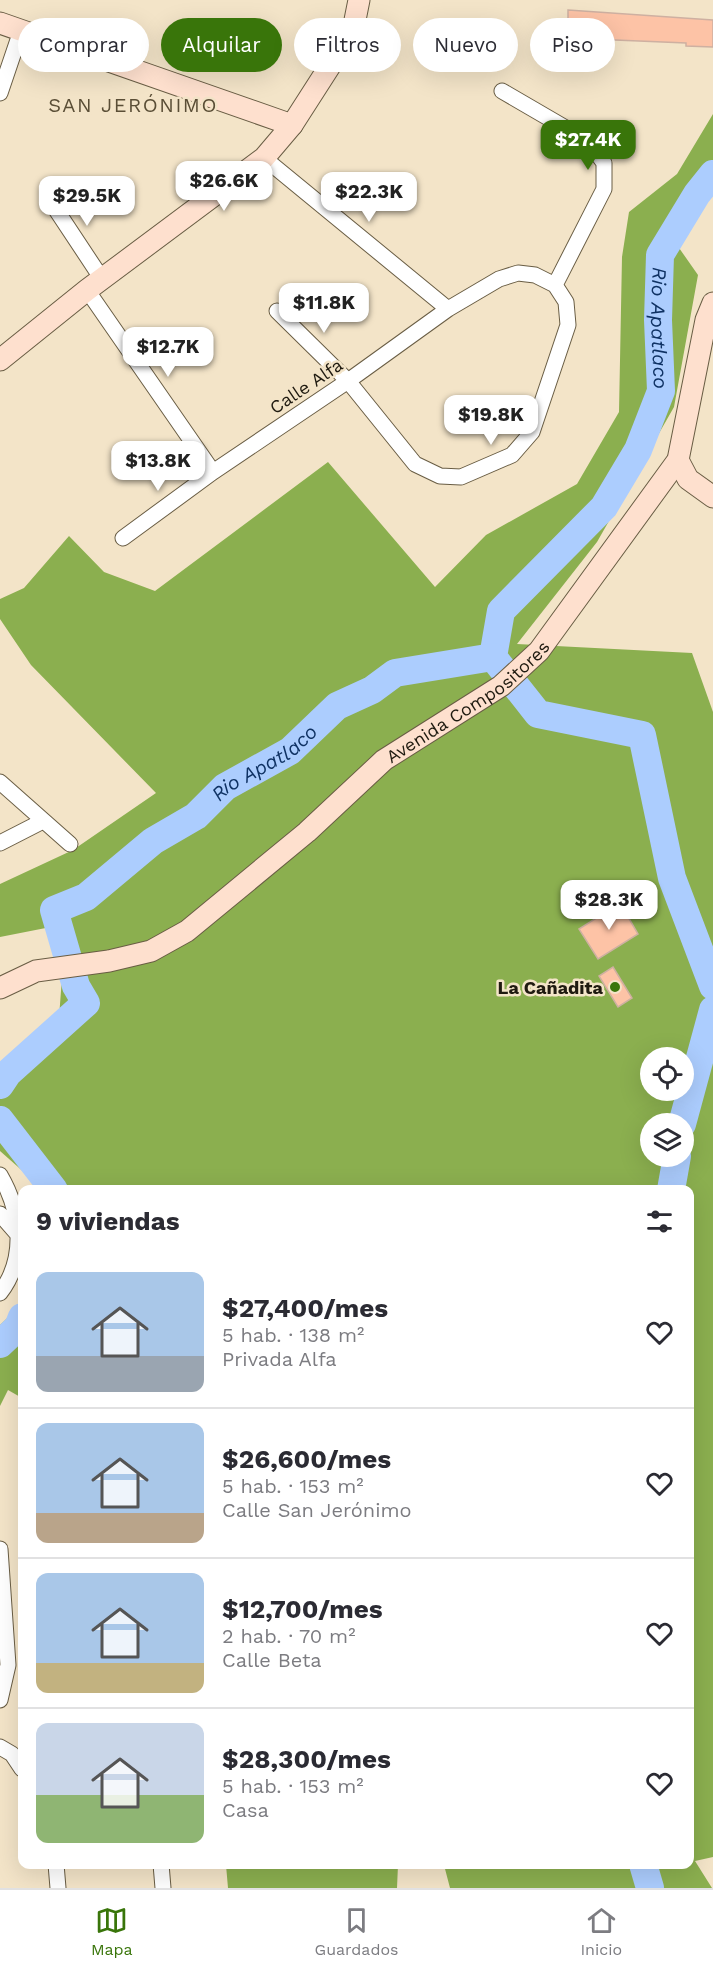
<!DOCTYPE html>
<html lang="es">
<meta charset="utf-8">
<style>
:root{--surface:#fff;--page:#f2f2f3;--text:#2b2b33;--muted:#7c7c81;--line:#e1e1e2;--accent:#39750a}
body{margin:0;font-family:"Work Sans",sans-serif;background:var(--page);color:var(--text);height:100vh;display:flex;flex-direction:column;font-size:22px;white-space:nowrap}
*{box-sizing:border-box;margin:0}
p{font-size:20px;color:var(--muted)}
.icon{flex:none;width:33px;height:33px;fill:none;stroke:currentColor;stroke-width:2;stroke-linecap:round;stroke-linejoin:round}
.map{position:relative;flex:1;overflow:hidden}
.details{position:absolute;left:18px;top:1185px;width:676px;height:684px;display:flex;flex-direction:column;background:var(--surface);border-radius:12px;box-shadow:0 6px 24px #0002}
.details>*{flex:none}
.banner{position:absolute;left:18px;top:18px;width:678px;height:54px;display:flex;gap:12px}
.tools{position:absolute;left:640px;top:1047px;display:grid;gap:12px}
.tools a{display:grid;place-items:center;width:54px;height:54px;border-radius:50%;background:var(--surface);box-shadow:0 6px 24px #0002;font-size:30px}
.price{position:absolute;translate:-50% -51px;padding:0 14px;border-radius:12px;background:#fff;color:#222;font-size:20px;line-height:39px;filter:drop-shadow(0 2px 3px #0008)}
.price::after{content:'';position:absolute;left:50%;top:36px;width:18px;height:14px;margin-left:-9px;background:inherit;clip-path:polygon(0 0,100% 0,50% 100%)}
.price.active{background:var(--accent);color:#fff}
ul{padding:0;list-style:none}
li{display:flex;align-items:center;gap:18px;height:150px;padding:0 18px}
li+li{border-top:2px solid var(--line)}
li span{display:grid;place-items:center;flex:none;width:168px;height:120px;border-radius:12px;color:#555}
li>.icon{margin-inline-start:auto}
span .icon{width:72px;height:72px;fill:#fffc;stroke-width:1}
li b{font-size:26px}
h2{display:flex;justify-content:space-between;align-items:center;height:72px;padding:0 18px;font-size:26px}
.chip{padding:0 21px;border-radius:27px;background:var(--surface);box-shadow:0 6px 24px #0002;font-size:21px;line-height:54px}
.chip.active{background:var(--accent);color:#fff}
.tab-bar{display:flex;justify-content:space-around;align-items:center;height:84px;border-top:2px solid var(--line);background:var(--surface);font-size:16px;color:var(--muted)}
.tab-bar a{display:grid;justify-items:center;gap:3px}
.tab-bar .active{color:var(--accent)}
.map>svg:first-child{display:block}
</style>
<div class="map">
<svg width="713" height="1888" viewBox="0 0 713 1888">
<rect width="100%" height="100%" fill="#f3e4c8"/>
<path fill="#8baf4f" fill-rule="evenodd" d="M713,114V193L677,245L698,275L674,407L597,542L517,644L692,653L713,712V1857L695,1861L712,1888H450L444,1865L690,1864V1190L43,1189L0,1151V1067L58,1031L66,924L0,937V884L73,850L156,793L31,665L0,619V599L24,588L69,536L104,572L155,591L328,462L435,587L486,535L577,484L619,412L622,257L629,212L677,174ZM651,1058H684V1090H651ZM651,1124H684V1156H651Z
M22,1304V1398L8,1390L0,1406V1325Z
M226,1865H398L397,1888H228Z"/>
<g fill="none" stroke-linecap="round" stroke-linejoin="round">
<g stroke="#accdfe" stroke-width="28">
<path id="s1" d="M713,174L697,194L660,255L658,320L661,391L638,450L604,507L501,611L493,657L538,714L642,735L672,878L713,986"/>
<path id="s2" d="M0,1085L8,1073L86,1003L76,986L54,910L86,897L153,841L196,816L225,787L290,751L337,706L372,690L395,673L493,657"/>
<path d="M0,1120L54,1190"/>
<path d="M682,1124L713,1010"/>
<path d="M671,1190L677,1156"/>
<path d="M0,1344L18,1327L22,1317"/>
<path d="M643,1864L650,1888"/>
</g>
</g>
<path fill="#fdc3a6" stroke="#ceb0a1" stroke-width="1.5" d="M568,10L713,20V47L686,46V43L568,38Z
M620,903L638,934L598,959L579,929Z
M613,967L632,998L618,1007L599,976Z"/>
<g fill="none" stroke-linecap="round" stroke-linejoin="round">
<defs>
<path id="street" d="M502,91L588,141L604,163V189L555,285
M0,93L21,31
M264,158L448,309
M55,208L102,279
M87,290L213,472
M123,538L213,472L348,381L448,309L499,279L518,273L535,275L555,285L566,302L568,325L532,432L512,455L461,477L440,476L415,464L348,381L277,311
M0,782L70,844
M0,843L43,821
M0,1175C21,1211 27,1258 0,1293
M0,1214L20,1237
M0,1549L8,1665L0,1700
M0,1747L12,1754L22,1769
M56,1864L58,1888
M161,1864L163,1888"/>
<g id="secondary">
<path d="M0,23L292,125"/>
<path d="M0,360L87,290L264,158L292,125L353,30L359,0"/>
<path d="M678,460L688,479L713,497"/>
<path id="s3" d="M0,988L36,971L109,961L151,951L187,931L307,832L384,760L501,686L539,651L678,460L706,320L713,303"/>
</g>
</defs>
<use href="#street" stroke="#695d44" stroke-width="17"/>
<use href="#secondary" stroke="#695d44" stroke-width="23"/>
<use href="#street" stroke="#fff" stroke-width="15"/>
<use href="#secondary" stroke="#fee0ce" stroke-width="21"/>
</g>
<circle fill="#39750a" stroke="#f3e4c8" stroke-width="2" cx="615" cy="987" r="6"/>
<g text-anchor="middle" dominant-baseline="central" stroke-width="5" stroke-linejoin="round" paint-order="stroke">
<g font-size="18" fill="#1f1a10" stroke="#f3e4c8">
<text transform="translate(306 386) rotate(-34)">Calle Alfa</text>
<text stroke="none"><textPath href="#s3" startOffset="561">Avenida Compositores</textPath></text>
</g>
<g font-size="18" font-weight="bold" fill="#1f1a10" stroke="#f3e4c8" text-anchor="end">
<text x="603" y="987">La Cañadita</text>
</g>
<g font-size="20" letter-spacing="1.5" fill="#5a4e36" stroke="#f3e4c8">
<text x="133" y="105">SAN JERÓNIMO</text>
</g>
<g font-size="20" font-style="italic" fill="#0f3264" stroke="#f3e4c8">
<text stroke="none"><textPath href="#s1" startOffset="170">Rio Apatlaco</textPath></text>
<text stroke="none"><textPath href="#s2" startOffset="477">Rio Apatlaco</textPath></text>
</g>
</g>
</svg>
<div class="tools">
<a><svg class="icon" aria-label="locate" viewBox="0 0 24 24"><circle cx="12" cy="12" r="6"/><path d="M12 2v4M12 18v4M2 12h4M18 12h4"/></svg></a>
<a><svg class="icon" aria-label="layers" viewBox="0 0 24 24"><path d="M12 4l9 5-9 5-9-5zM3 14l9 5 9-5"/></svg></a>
</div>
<b class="price active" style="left:588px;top:171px">$27.4K</b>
<b class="price" style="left:224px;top:212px">$26.6K</b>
<b class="price" style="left:369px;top:223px">$22.3K</b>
<b class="price" style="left:87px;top:227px">$29.5K</b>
<b class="price" style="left:324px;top:334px">$11.8K</b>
<b class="price" style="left:168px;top:378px">$12.7K</b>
<b class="price" style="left:491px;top:446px">$19.8K</b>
<b class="price" style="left:158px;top:492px">$13.8K</b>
<b class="price" style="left:609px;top:931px">$28.3K</b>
<div class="banner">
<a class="chip">Comprar</a>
<a class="chip active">Alquilar</a>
<a class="chip">Filtros</a>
<a class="chip">Nuevo</a>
<a class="chip">Piso</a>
</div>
<section class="details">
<h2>9 viviendas<svg class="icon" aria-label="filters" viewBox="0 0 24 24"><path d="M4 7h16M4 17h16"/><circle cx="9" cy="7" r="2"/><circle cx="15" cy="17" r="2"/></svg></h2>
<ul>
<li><span style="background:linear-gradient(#a9c7e8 70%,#9aa5b1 0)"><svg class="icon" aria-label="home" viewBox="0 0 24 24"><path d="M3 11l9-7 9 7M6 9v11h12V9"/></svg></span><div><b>$27,400/mes</b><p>5 hab. · 138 m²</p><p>Privada Alfa</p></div><svg class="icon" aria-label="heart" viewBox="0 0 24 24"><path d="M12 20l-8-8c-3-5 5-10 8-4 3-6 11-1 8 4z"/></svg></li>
<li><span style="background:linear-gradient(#a9c7e8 75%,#b9a48a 0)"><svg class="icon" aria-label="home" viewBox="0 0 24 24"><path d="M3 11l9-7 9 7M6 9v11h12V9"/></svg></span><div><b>$26,600/mes</b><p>5 hab. · 153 m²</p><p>Calle San Jerónimo</p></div><svg class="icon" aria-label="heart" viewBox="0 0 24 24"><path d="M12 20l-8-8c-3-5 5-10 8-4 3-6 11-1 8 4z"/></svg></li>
<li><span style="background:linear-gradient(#a9c7e8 75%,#c2b280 0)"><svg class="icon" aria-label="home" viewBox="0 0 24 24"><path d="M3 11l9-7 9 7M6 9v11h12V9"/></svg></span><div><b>$12,700/mes</b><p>2 hab. · 70 m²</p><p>Calle Beta</p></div><svg class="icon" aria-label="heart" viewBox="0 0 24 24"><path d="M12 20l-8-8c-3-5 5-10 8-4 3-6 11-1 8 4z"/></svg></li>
<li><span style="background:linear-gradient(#c9d6e8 60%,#8fb573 0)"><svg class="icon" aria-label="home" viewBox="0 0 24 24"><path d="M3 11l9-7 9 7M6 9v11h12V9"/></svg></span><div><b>$28,300/mes</b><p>5 hab. · 153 m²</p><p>Casa</p></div><svg class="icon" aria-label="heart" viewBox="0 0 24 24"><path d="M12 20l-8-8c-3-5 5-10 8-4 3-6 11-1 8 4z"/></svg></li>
</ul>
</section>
</div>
<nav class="tab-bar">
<a class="active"><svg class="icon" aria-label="map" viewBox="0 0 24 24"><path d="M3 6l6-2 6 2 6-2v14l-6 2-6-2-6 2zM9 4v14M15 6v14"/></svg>Mapa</a>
<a><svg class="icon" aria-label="saved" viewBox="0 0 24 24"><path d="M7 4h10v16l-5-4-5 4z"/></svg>Guardados</a>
<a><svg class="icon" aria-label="home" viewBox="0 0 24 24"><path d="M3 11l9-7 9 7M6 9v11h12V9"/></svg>Inicio</a>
</nav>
